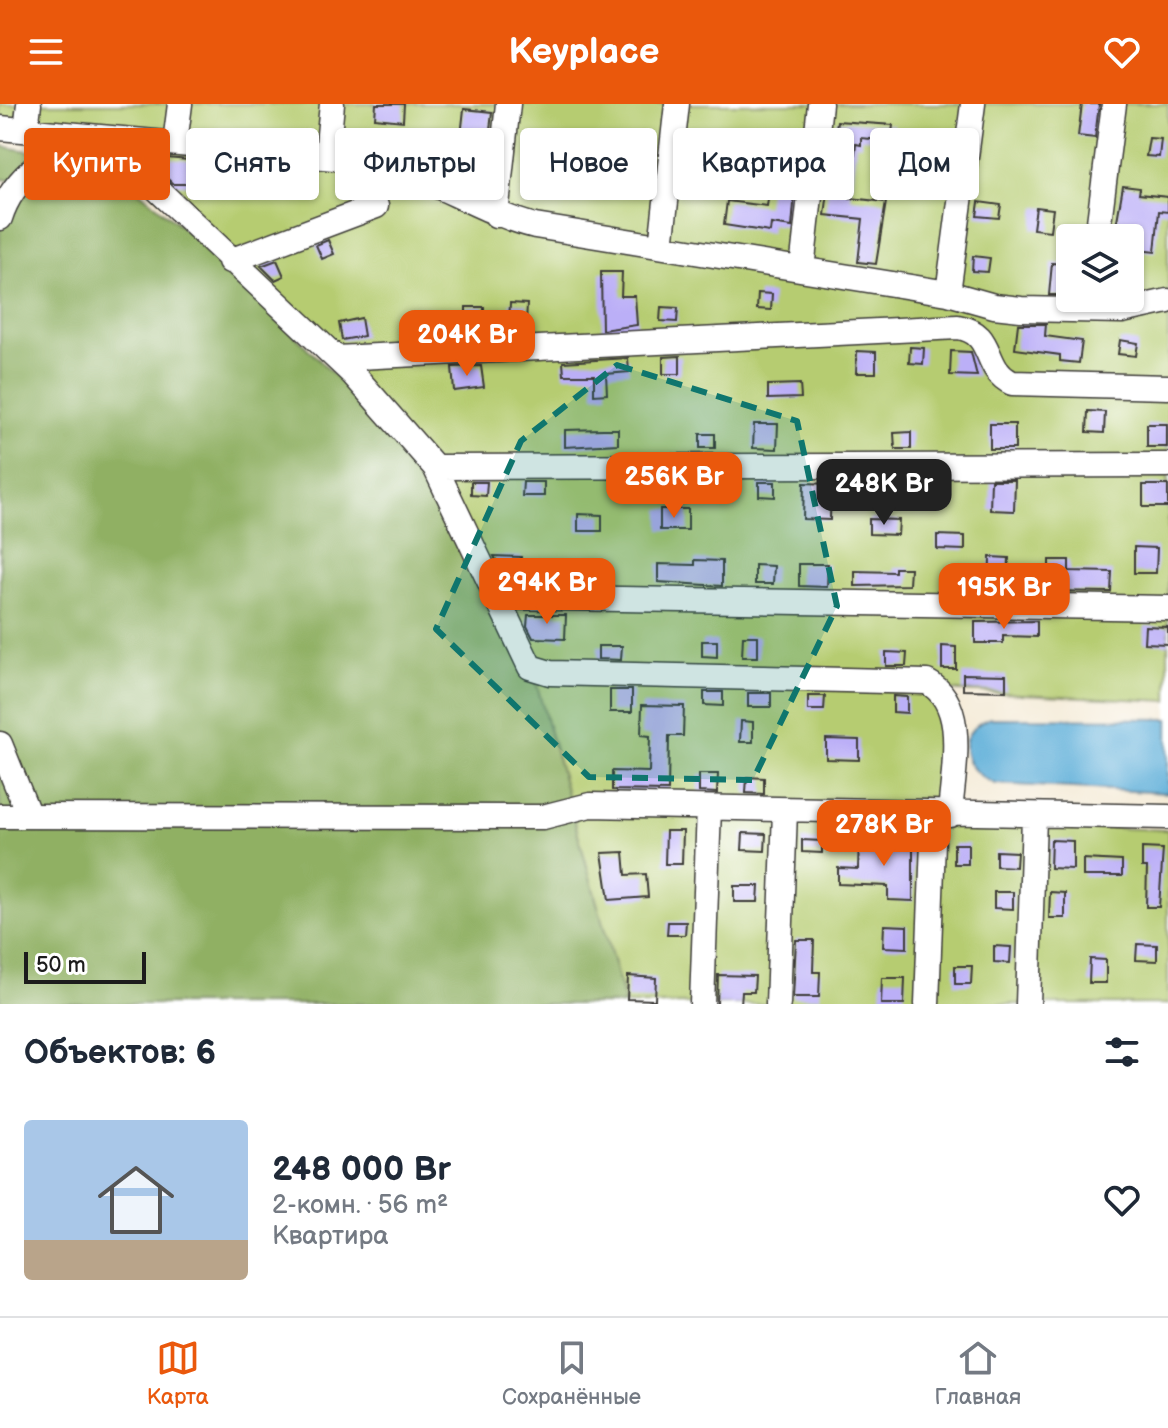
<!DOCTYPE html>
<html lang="ru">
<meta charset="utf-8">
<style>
:root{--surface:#fff;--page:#f2f2f3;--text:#1f2937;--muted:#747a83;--line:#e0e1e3;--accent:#ea580c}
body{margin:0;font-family:"Balsamiq Sans",sans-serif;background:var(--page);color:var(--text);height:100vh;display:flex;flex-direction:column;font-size:30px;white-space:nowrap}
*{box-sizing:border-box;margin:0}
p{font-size:26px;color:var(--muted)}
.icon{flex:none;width:44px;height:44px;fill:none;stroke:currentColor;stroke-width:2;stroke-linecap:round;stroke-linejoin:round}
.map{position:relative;height:900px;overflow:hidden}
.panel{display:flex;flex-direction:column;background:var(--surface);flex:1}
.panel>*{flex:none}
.hud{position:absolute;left:24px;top:24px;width:1120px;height:72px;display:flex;gap:16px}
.tools{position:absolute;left:1056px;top:120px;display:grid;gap:16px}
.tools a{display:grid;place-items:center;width:88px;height:88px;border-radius:8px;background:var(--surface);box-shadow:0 2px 6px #0004;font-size:40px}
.scale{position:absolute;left:24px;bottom:20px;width:122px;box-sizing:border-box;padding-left:8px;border:4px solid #1c1c1c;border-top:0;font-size:22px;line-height:28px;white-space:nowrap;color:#1c1c1c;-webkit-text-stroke:6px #fff;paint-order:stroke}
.price{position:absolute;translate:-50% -68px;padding:0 18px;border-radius:16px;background:var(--accent);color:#fff;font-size:26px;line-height:52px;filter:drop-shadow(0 2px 4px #0008)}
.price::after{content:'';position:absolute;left:50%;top:48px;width:24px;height:18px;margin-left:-12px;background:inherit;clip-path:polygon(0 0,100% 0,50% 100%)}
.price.active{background:#222;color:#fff}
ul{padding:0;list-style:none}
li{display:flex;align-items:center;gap:24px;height:200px;padding:0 24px}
li span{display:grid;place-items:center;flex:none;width:224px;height:160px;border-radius:8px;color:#555}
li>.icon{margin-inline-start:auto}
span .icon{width:96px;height:96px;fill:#fffc;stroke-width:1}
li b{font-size:34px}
h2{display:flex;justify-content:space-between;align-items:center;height:96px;padding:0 24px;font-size:34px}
.tag{padding:0 28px;border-radius:8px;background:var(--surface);box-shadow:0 2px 6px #0004;font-size:28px;line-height:72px}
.tag.active{background:var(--accent);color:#fff}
header{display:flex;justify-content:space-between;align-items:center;height:104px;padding:0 24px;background:var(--accent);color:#fff;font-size:36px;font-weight:800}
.menu{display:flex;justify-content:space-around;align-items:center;height:112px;border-top:2px solid var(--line);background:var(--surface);font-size:22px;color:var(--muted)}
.menu a{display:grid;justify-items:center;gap:4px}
.menu .active{color:var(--accent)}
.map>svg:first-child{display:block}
</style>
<header><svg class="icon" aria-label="menu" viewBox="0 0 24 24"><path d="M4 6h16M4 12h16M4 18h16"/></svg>Keyplace<svg class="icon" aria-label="heart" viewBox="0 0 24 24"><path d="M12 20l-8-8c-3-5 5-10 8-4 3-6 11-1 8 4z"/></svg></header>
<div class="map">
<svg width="1168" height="900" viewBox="0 0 1168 900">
<rect width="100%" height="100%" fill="#fff"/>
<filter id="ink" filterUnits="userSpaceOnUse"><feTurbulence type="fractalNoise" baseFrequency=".0125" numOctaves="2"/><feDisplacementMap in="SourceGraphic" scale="16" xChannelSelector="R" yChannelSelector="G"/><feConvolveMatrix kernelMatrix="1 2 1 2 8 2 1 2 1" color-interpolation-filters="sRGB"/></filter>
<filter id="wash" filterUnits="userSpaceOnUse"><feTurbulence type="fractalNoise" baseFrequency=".006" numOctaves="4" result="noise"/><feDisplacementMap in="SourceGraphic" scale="32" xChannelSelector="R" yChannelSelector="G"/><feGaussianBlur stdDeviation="1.8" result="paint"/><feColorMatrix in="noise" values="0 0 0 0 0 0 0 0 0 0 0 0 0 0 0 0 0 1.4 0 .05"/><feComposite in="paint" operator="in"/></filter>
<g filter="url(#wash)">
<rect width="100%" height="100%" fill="#f4ead5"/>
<path fill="#b6cc71" stroke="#697446" stroke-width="2" fill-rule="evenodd" d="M0,0H1168V597L939,586L941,718L1168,726V900H625L536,578L420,352L293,216L96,37L0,30ZM1070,134H1130V194H1070Z"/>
<path fill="#90b063" stroke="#566640" stroke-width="2" d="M0,42L108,61L214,150L370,307L411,354L536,578L625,900H0V106L10,76L0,75Z"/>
<path fill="#5daed8" stroke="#3c657a" stroke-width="2" d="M990,614L1168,615V689L996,680C961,667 951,629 990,614Z"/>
<g id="blocks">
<path fill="#bbaff7" d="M376,0H404L403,17L375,14Z
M1082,0H1099L1095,34L1078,32Z
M464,5L492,8L489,35L461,32Z
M837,17L893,21L891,37L861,34V41L856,40L850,94L886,98L876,160L858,158L863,115L825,111Z
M772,26L800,30L792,123L771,120L770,128L724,121L727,97L767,102L775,50L769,49Z
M1149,34L1161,35L1159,53L1146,52Z
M589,49L604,51L600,80L586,78Z
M691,52L715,55L712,78L688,75Z
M156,53L188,56V80H173L156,64Z
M254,62L275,64L274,86L253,85Z
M932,70L948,72L947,84L930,82Z
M1123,82L1140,84L1139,90L1168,93V108L1159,107L1155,148L1130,145V134H1114Z
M979,98L1001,101L999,114L977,112Z
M1036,103L1053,105L1050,127L1033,125Z
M328,136L334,150L322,155L316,141Z
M973,152L990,154L988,168L972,167Z
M277,156L284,172L275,176L261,162Z
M1052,159L1070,161V191H1049Z
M601,168H622L621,192H635L637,221L602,226Z
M758,189L772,190L771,206L757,205Z
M510,199L527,200L526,219L509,218Z
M466,203H484V220H466Z
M661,203L678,204L677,218L660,217Z
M361,214L364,232L342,236L339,219Z
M1018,220H1046L1045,232L1082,237L1079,259L1060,257V251L1015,245Z
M1120,236L1138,239L1136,252L1118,250Z
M910,243L924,244L923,260L909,259Z
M857,247L876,248V269H856Z
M951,247L971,248L977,272L950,271Z
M680,252V270H663V253Z
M628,254L629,268L606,270L607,290L594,291V271H564L563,258Z
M481,262L484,283L454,287L452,263Z
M800,280L801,294L768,295V281Z
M1088,307L1105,308L1104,329L1087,328Z
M754,320H778L777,345L753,344Z
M990,320H1015V345H990Z
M1147,320H1167V343H1147Z
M603,325H618V340L565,343V326Z
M911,328V345H895L894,329Z
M700,330H715V344H700Z
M991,376H1015L1014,407L990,406Z
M471,378H487L486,392L471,391Z
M523,378H544V392H522Z
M759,378H775V393L759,392Z
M804,379L831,380L830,416L803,415Z
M1143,381H1168V403H1143Z
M660,405H688V426H660Z
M578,410L602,411V427H578Z
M869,415L899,416L898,431L869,430Z
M937,431L965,432V446L937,445Z
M1134,443L1157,444L1156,469H1134Z
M494,452L521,453V475H505Z
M990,453L1009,454L1008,486H989Z
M695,456L722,457V482L658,478V460L695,461Z
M1049,456H1069V467L1112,468L1111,488L1049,487Z
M556,460L574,461V476L555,475Z
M799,460H828L827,483L799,482Z
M755,461L774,462L773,480H755Z
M895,464H910L909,481L855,482V467L895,468Z
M528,511H566L565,535L533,534L527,522Z
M1037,517V533L1003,532V539H975V518Z
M1145,522L1168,523V540L1144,539Z
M743,532H758V553H742Z
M702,537H717V553L702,552Z
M598,542H622L621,556L598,555Z
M942,542L956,543V565H942Z
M886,548L907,549L906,562H886Z
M963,570L1006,571V587L963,586Z
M610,586H632V608H610Z
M704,588H723V602L704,601Z
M748,589H771V603H748Z
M808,592H825L824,606H808Z
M893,592L907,593V609L893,608Z
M642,601L684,602L683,632H669L668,687L612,686V667L649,668L650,632L641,631Z
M741,617L753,618V638H740Z
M826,635L859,636V656L826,655Z
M699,670H718L717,689L699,688Z
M747,673L764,674V690L746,689Z
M666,727H683L682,760H665Z
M743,729L766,730L765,747L742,746Z
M802,736L822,737V749L802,748Z
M889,736H913V797L888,796V782L838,780V764L858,765L859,737Z
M1051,736L1073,737V765L1050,764Z
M954,740H968V760H954Z
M1142,744L1163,745L1159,803H1146L1147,763H1142Z
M996,747L1017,748L1016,763L996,762Z
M624,748L626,771L646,770L648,793L609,796L602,749Z
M1083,755L1122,757V772H1083Z
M734,782H759L758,798H734Z
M994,788H1013V805L994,804Z
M1050,788L1065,789V814H1049Z
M668,818H686L685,831H667Z
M884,821L907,822V844L883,843Z
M796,836H814L813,868H820L819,893H793Z
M1137,840L1157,841V857L1136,856Z
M994,842L1011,843L1010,859L994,858Z
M1090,855L1106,856V879H1089Z
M955,862H972L971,880H955Z
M718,871L755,872L754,888H742L741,900H717Z
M628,872L656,874L655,896L627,895Z
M882,874H905L904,900H881Z"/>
</g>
</g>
<g filter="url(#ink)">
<use href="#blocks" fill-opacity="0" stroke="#3c3b38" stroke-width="2"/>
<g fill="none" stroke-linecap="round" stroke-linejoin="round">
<defs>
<path id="minor" d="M0,24L368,57C427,70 477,107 535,122L948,189L994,202L1021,205L1122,207L1168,197
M26,26L29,0
M103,34L353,270L435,363L530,563L550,569L927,578C970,600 952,671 950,711
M175,39L180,0
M327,51L332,0
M496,111L508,0
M0,114C14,70 49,51 89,33
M1097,134L1114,0
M661,142L677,0
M230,157L376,102
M802,165L820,0
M948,189L973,0
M337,254L958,223C996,229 981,264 1012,279L1168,283
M435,363L1168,361
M500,493L1168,504
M0,640L29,712
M0,712L543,713L590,701L1168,713
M702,900L709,704
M778,900L785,707
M927,900L934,710
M1028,900L1034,713"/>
</defs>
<use href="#minor" stroke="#3c3b38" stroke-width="27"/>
<use href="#minor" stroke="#fff" stroke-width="24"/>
</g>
</g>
<path fill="#0f766e" fill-opacity="0.2" stroke="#0f766e" stroke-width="6" stroke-dasharray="16 10" stroke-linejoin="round" d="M617,261L797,317L837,502L753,676L589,673L436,525L521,337Z"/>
</svg>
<div class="tools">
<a><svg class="icon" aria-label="layers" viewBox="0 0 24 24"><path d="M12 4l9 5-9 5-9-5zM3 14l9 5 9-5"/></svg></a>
</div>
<div class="scale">50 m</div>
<b class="price" style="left:467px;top:274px">204K Br</b>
<b class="price" style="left:674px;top:416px">256K Br</b>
<b class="price active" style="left:884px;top:423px">248K Br</b>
<b class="price" style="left:547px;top:522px">294K Br</b>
<b class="price" style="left:1004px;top:527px">195K Br</b>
<b class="price" style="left:884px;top:764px">278K Br</b>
<div class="hud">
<a class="tag active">Купить</a>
<a class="tag">Снять</a>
<a class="tag">Фильтры</a>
<a class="tag">Новое</a>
<a class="tag">Квартира</a>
<a class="tag">Дом</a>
</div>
</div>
<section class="panel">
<h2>Объектов: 6<svg class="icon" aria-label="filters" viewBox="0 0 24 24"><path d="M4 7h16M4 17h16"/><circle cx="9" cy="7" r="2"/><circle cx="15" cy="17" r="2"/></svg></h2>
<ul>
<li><span style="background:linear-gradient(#a9c7e8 75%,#b9a48a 0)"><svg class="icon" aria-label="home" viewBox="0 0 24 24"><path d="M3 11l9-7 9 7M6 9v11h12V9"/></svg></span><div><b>248 000 Br</b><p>2-комн. · 56 m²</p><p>Квартира</p></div><svg class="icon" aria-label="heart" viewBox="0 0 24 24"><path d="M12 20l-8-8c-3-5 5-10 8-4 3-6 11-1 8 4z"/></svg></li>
</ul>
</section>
<nav class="menu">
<a class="active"><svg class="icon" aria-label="map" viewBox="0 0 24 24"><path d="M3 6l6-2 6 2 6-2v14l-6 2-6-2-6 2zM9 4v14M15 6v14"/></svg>Карта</a>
<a><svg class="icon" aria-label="saved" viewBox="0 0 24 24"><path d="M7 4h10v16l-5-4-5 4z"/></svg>Сохранённые</a>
<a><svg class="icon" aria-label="home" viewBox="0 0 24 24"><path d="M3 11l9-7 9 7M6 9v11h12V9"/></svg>Главная</a>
</nav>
